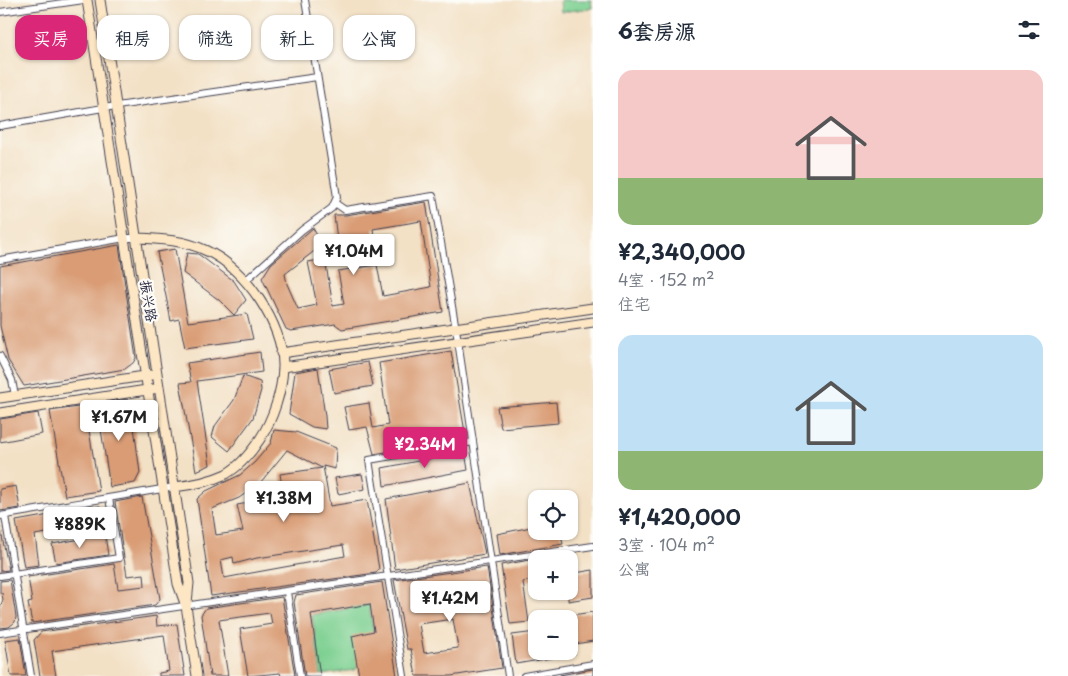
<!DOCTYPE html>
<html lang="zh">
<meta charset="utf-8">
<style>
:root{--surface:#fff;--page:#f2f2f3;--text:#1f2937;--muted:#747a83;--accent:#db2777}
body{margin:0;font-family:"Playpen Sans","LXGW WenKai TC",sans-serif;background:var(--page);color:var(--text);height:100vh;display:flex;flex-direction:column;font-size:19px;white-space:nowrap}
*{box-sizing:border-box;margin:0}
p{font-size:16px;color:var(--muted)}
.icon{flex:none;width:28px;height:28px;fill:none;stroke:currentColor;stroke-width:2;stroke-linecap:round;stroke-linejoin:round}
.map{position:relative;flex:1;overflow:hidden}
.side{display:flex;flex-direction:column;background:var(--surface);width:475px}
.side>*{flex:none}
.guide{position:absolute;left:15px;top:15px;width:475px;height:45px;display:flex;gap:10px}
.tools{position:absolute;left:528px;top:490px;display:grid;gap:10px}
.tools a{display:grid;place-items:center;width:50px;height:50px;border-radius:10px;background:var(--surface);box-shadow:0 1px 4px #0004;font-size:25px}
.price{position:absolute;translate:-50% -42px;padding:0 11px;border-radius:5px;background:#fff;color:#222;font-size:16px;line-height:32px;filter:drop-shadow(0 1px 2px #0008)}
.price::after{content:'';position:absolute;left:50%;top:30px;width:15px;height:11px;margin-left:-8px;background:inherit;clip-path:polygon(0 0,100% 0,50% 100%)}
.price.selected{background:var(--accent);color:#fff}
ul{padding:0;list-style:none}
li{display:grid;align-content:center;gap:10px;height:265px;padding:0 25px}
li span{display:grid;place-items:center;height:155px;border-radius:15px;color:#555}
li>.icon{margin-inline-start:auto}
span .icon{width:90px;height:90px;fill:#fffc;stroke-width:1}
li b{font-size:21px}
h2{display:flex;justify-content:space-between;align-items:center;height:60px;padding:0 25px;font-size:21px}
.tag{padding:0 18px;border-radius:15px;background:var(--surface);box-shadow:0 1px 4px #0004;font-size:18px;line-height:45px}
.tag.selected{background:var(--accent);color:#fff}
main{display:flex;flex:1;min-height:0}
.map>svg:first-child{display:block}
</style>
<main>
<div class="map">
<svg width="593" height="676" viewBox="0 0 593 676">
<rect width="100%" height="100%" fill="#fdfcf7"/>
<filter id="ink" filterUnits="userSpaceOnUse"><feTurbulence type="fractalNoise" baseFrequency=".02" numOctaves="2"/><feDisplacementMap in="SourceGraphic" scale="10" xChannelSelector="R" yChannelSelector="G"/><feConvolveMatrix kernelMatrix="1 2 1 2 8 2 1 2 1" color-interpolation-filters="sRGB"/></filter>
<filter id="wash" filterUnits="userSpaceOnUse"><feTurbulence type="fractalNoise" baseFrequency=".0096" numOctaves="4" result="noise"/><feDisplacementMap in="SourceGraphic" scale="20" xChannelSelector="R" yChannelSelector="G"/><feGaussianBlur stdDeviation="1.12" result="paint"/><feColorMatrix in="noise" values="0 0 0 0 0 0 0 0 0 0 0 0 0 0 0 0 0 1.4 0 .05"/><feComposite in="paint" operator="in"/></filter>
<g filter="url(#wash)">
<rect width="100%" height="100%" fill="#f3e1c6"/>
<path fill="#7ed092" stroke="#507966" d="M560,0H591L592,8L561,12Z
M369,605L378,662L358,666L355,670L321,675L312,615Z"/>
<g id="blocks">
<path fill="#d99c74" fill-rule="evenodd" d="M426,202L443,312L342,329L335,324L291,331L286,329L262,278L271,264L313,228L322,245L285,274L287,284L298,309L317,305L308,262L325,259L333,306L344,304L338,271L377,265L383,296L431,287L421,221L373,229L377,255L336,261L333,241L337,240L334,215H346Z
M119,245L136,358L133,363L125,369L24,386L8,360L0,326V266Z
M175,249L188,322L247,314L253,339L185,348L179,319L171,321L157,252Z
M187,253L198,254L234,281L246,300L234,315L219,300L183,273Z
M451,351L466,438L374,454L367,427L349,430L344,407L369,403L373,428L388,425L379,363Z
M260,352L262,372L197,381L210,465L196,471L180,383L191,382L187,363Z
M368,362L373,386L334,393L329,369Z
M318,368L325,416L326,429L312,427L289,414L295,372Z
M243,376L260,382L261,390L253,418L229,451L212,437L215,426L234,400Z
M127,399L133,419L140,473L135,483L110,487L97,404Z
M556,402L558,423L501,428L497,407Z
M85,406L99,491L65,496L50,411Z
M38,413L42,434L0,442V419Z
M274,430L296,432L336,448L335,469L323,466L330,506L367,500L379,569L376,573L211,596L197,499L206,491L240,475L255,462L271,443ZM287,450L322,468L280,474L284,497L237,505L243,531L216,535L212,509L239,498L260,483ZM343,545L345,556L224,578L221,560L233,557L234,564L257,558Z
M465,452L468,470L384,486L382,468Z
M362,474L365,489L338,494L335,478Z
M470,483L485,554L395,569L386,499Z
M16,486L20,508L0,511V489Z
M142,497L160,599L155,605L32,623L28,603L32,602L28,577L114,564L118,589L145,586L144,574L127,576L115,502Z
M100,506L103,523L35,535L39,565L24,567L16,521Z
M536,526V531H560L563,544L500,555L497,534Z
M0,527L9,570L0,571Z
M105,535L108,555L56,563L52,544Z
M536,559V579L523,582L529,622L510,624L501,565Z
M487,567L502,668L451,676H416L411,649H407L394,580ZM453,619L458,648L424,653L419,624Z
M593,570V597L568,601L569,574Z
M10,580L16,617L15,622L9,627L0,628V607L3,600L2,593H0V581Z
M382,582L397,676H359L352,636L374,631L370,604L311,614L320,676H305L294,602L296,595Z
M282,597L295,676H281L280,673L248,676L240,629L272,624L270,613L219,620L228,676H210L201,615L206,608Z
M593,612V641L576,644L572,615Z
M156,616L157,626L177,624L185,676H159V673L169,671L164,635L52,651L56,676H40L34,640L41,632Z
M536,632V651H575V654L516,664L512,635Z
M20,638L26,676H11L5,640Z
M593,669V676H560V675Z"/>
</g>
</g>
<g filter="url(#ink)">
<use href="#blocks" fill-opacity="0" stroke="#413f50" stroke-width="1"/>
<g fill="none" stroke-linecap="round" stroke-linejoin="round">
<defs>
<path id="street" d="M0,12L84,0
M0,126L103,108L317,77
M335,203L345,210L433,196L458,341L508,676
M0,260L125,238H137
M246,280L302,230L332,208L337,197L305,0
M0,356L12,380L15,396
M0,516L174,487
M5,516L31,676
M0,576L119,558L109,498
M287,592L300,676
M0,633L593,546
M404,676L369,460L473,442
M524,676L593,664"/>
<path id="secondary" d="M87,0L178,584L186,606L197,676
M100,0L189,583L187,603
M137,238C161,239 185,240 207,251C245,268 284,325 283,367C282,392 273,419 260,439C252,451 239,467 226,474C209,482 192,485 174,487
M281,353L593,308
M283,367L593,322
M0,398L151,375
M0,413L153,389"/>
</defs>
<use href="#street" stroke="#413f50" stroke-width="8"/>
<use href="#secondary" stroke="#413f50" stroke-width="11"/>
<use href="#street" stroke="#fff" stroke-width="6"/>
<use href="#secondary" stroke="#fce6c4" stroke-width="9"/>
</g>
</g>
<g text-anchor="middle" dominant-baseline="central" stroke-width="4.5" stroke-linejoin="round" paint-order="stroke">
<g font-size="14" fill="#22223b" stroke="#fdfcf7">
<text transform="translate(149 301) rotate(81)">振兴路</text>
</g>
</g>
</svg>
<div class="tools">
<a><svg class="icon" aria-label="locate" viewBox="0 0 24 24"><circle cx="12" cy="12" r="6"/><path d="M12 2v4M12 18v4M2 12h4M18 12h4"/></svg></a>
<a>+</a>
<a>−</a>
</div>
<b class="price" style="left:354px;top:276px">¥1.04M</b>
<b class="price" style="left:119px;top:442px">¥1.67M</b>
<b class="price selected" style="left:425px;top:469px">¥2.34M</b>
<b class="price" style="left:284px;top:523px">¥1.38M</b>
<b class="price" style="left:80px;top:549px">¥889K</b>
<b class="price" style="left:450px;top:623px">¥1.42M</b>
<div class="guide">
<a class="tag selected">买房</a>
<a class="tag">租房</a>
<a class="tag">筛选</a>
<a class="tag">新上</a>
<a class="tag">公寓</a>
</div>
</div>
<section class="side">
<h2>6套房源<svg class="icon" aria-label="filters" viewBox="0 0 24 24"><path d="M4 7h16M4 17h16"/><circle cx="9" cy="7" r="2"/><circle cx="15" cy="17" r="2"/></svg></h2>
<ul>
<li><span style="background:linear-gradient(#f6c9c9 70%,#8fb573 0)"><svg class="icon" aria-label="home" viewBox="0 0 24 24"><path d="M3 11l9-7 9 7M6 9v11h12V9"/></svg></span><div><b>¥2,340,000</b><p>4室 · 152 m²</p><p>住宅</p></div></li>
<li><span style="background:linear-gradient(#bfe0f5 75%,#8fb573 0)"><svg class="icon" aria-label="home" viewBox="0 0 24 24"><path d="M3 11l9-7 9 7M6 9v11h12V9"/></svg></span><div><b>¥1,420,000</b><p>3室 · 104 m²</p><p>公寓</p></div></li>
</ul>
</section>
</main>
